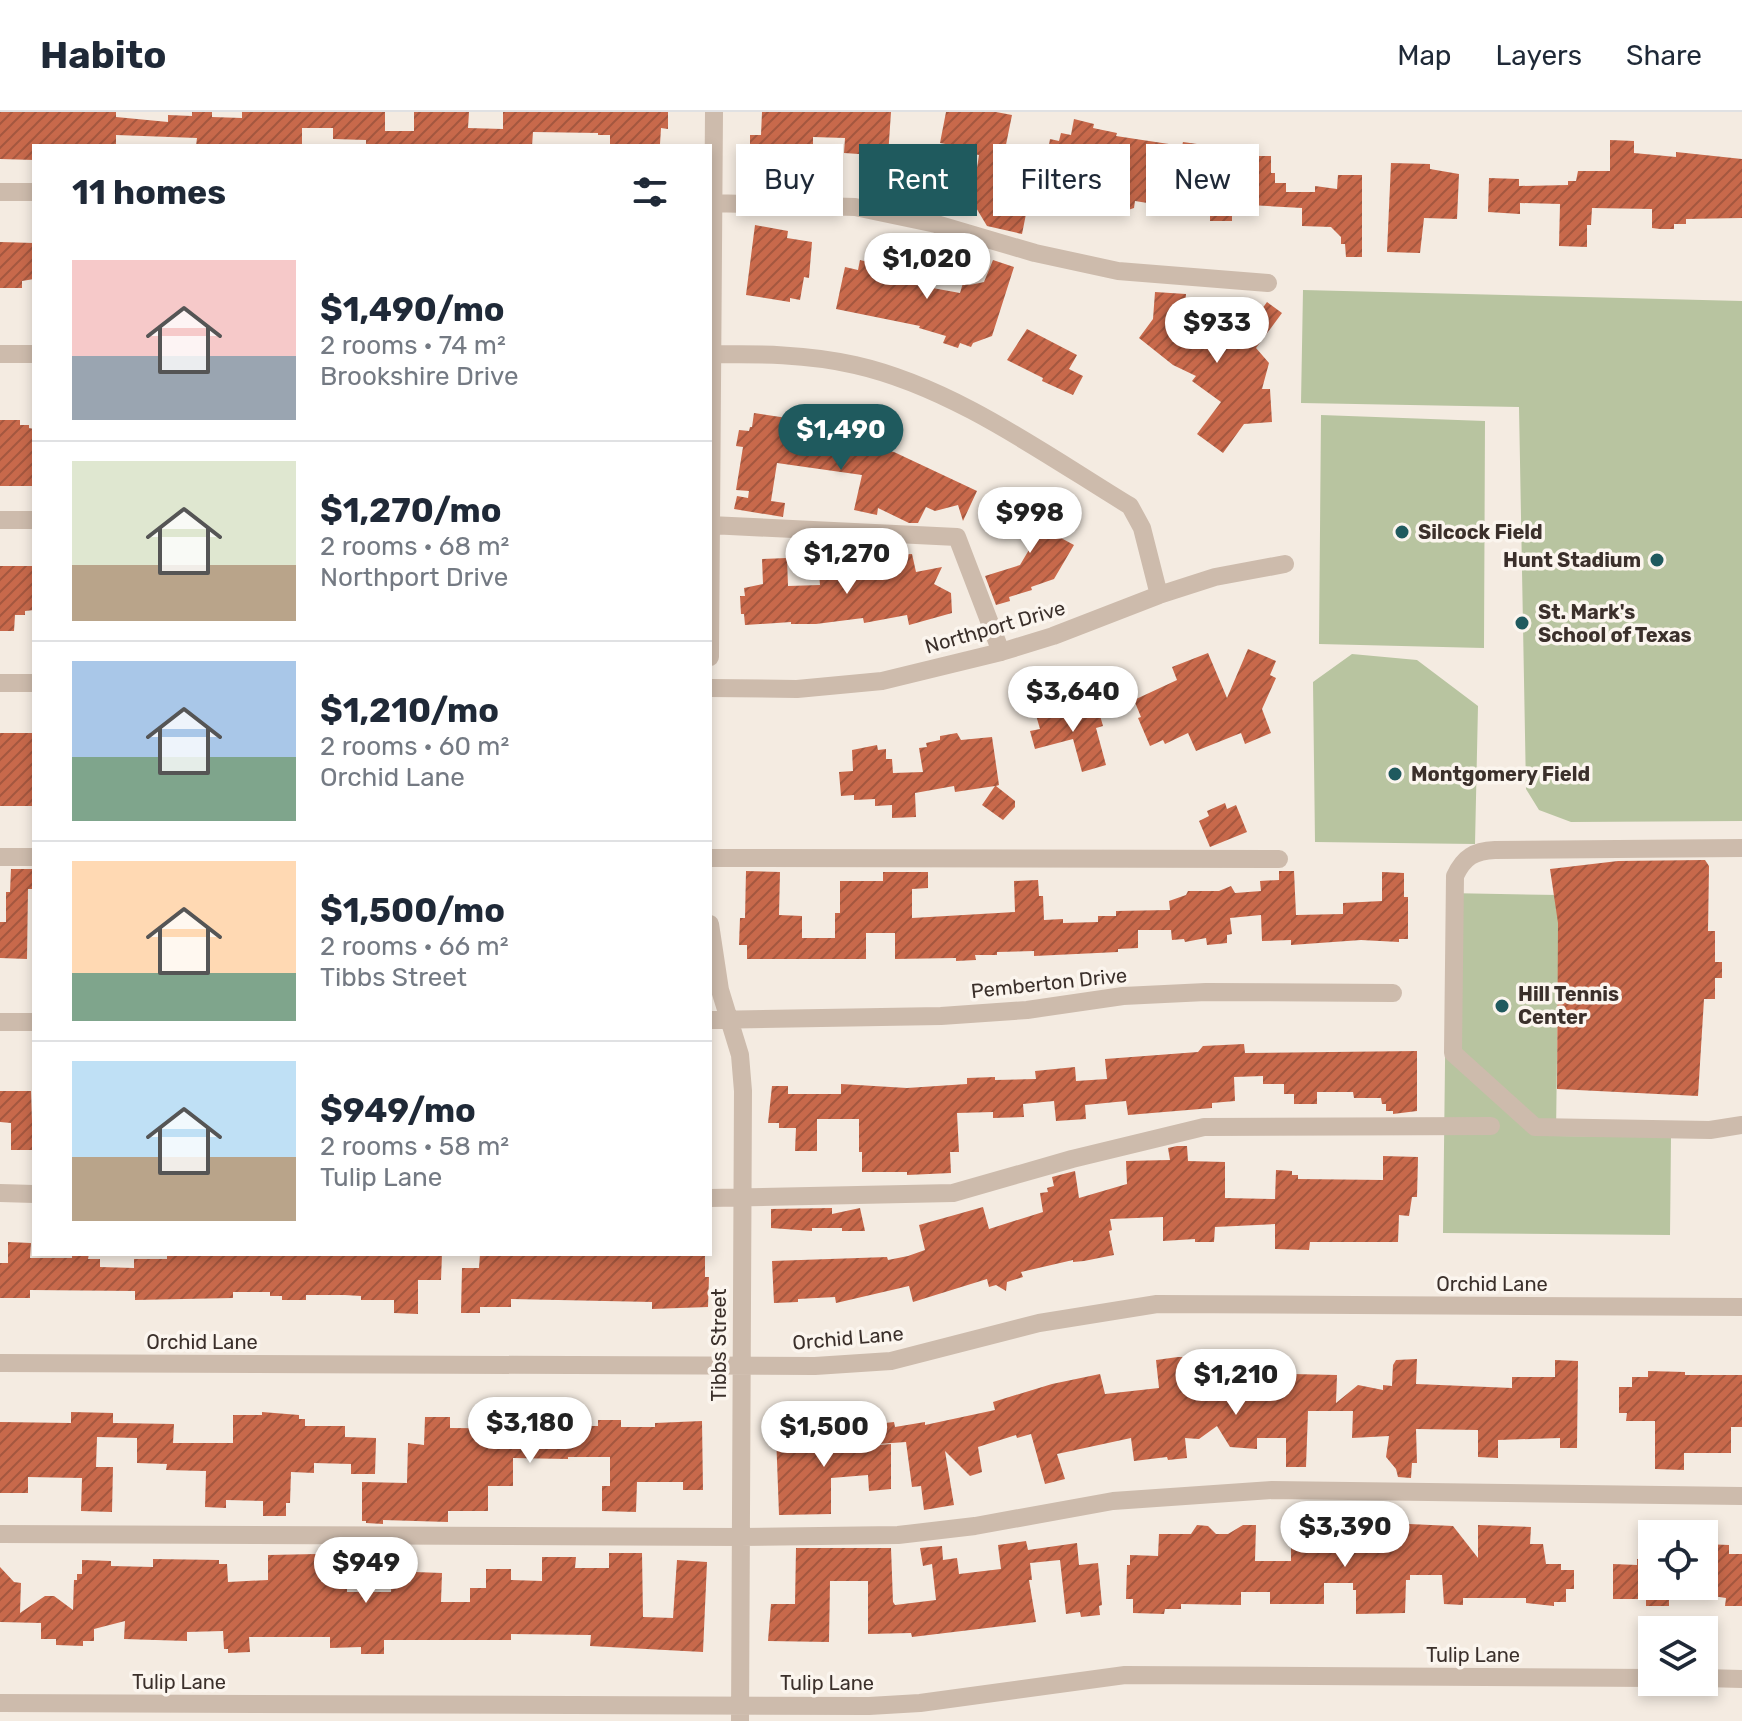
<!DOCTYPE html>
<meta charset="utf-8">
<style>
:root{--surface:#fff;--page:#f6f6f7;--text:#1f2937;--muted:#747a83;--line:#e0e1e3;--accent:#1f5a5e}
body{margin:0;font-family:Rubik,sans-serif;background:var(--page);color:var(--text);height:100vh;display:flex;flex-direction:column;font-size:30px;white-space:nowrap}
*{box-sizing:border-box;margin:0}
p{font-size:26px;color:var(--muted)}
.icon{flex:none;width:44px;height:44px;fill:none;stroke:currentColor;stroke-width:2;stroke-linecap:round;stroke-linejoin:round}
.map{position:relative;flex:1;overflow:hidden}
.drawer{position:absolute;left:32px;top:32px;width:680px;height:1112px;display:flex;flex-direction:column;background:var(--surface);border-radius:0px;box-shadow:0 4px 12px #0003}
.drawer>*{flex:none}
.guide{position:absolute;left:736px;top:32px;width:760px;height:72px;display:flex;gap:16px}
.tools{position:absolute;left:1638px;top:1408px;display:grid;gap:16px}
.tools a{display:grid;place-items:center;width:80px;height:80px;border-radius:0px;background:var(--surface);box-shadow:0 4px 12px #0003;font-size:40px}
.price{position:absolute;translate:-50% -68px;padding:0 18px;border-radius:28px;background:#fff;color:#222;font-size:26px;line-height:52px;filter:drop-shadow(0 2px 4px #0008)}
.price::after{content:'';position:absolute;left:50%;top:48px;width:24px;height:18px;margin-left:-12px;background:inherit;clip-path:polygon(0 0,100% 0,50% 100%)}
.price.active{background:var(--accent);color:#fff}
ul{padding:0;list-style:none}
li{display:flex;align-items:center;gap:24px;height:200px;padding:0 40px}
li+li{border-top:2px solid var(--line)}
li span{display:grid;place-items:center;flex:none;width:224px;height:160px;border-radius:0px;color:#555}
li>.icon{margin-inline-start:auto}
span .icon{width:96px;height:96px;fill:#fffc;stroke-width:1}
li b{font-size:34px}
h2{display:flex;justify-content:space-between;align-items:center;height:96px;padding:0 40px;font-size:34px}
.tag{padding:0 28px;border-radius:0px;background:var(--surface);box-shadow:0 4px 12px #0003;font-size:28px;line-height:72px}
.tag.active{background:var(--accent);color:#fff}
header{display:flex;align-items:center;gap:48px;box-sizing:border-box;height:112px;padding:0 40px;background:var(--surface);border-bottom:2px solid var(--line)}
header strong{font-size:38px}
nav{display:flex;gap:44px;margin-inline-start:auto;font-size:28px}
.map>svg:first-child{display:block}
</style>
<header>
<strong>Habito</strong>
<nav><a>Map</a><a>Layers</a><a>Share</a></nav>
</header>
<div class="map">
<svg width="1742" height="1609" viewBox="0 0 1742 1609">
<defs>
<pattern id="building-hatch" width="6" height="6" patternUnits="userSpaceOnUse" patternTransform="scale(2)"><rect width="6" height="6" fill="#c8694b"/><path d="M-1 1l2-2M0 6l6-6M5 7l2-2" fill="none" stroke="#a4573f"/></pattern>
</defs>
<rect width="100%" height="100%" fill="#f4ebe1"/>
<path fill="#b8c4a0" d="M1303,178L1742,189V709L1571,710L1539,698L1526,677L1519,295L1301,291Z
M1321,303L1485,309L1484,536L1319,532Z
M1352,542L1417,548L1478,594L1475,732L1315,730L1313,570Z
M1447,781L1559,783L1556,1024L1671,1025L1670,1123L1443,1121Z"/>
<path fill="url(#building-hatch)" d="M0,0H116V5L168,10V3L192,4V0H212V5L242,6V0H385V19H414V0H469L468,16L503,17V0H668V17L661,16L660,32H610V23H598V21L533,20L532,34H366V28L333,27V16H302V34H196L197,26L116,23V34H34V48L0,47Z
M762,0H891L888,44L844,41L845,26L813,25V42L750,40V23H761Z
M946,0H996L1012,3L997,77L1008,98L1026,102L1022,122L987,114L972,89L979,43L961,40L962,35L940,31Z
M1074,7L1094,12L1093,16L1117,21L1116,24L1182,34L1183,30L1197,32L1196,37L1200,38L1197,55L1252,56V44H1271V61H1275V71H1286V80H1315V74L1337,77L1338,63H1362V145H1346L1345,132H1341V125L1331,115L1302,114V96L1232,92V109H1210V101L1135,89L1134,96L1128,98L1106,94L1105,99L1061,90L1060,94L1034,88L1042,49L1046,50L1050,27L1059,29L1061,21L1071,23Z
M1610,28L1634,29V41L1676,45V40L1742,47V106L1686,107V112H1674V117H1660L1652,116V97L1592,96L1591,113H1587V135L1559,134L1560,92L1520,91V102L1488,100L1489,66L1519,67V74L1568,73V69H1576L1578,59H1610Z
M1391,51L1430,52V57L1459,62L1457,107L1424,106L1420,141L1387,140Z
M755,113L788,119L787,126L812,130L809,166L804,165L800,188L790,186V190L746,183Z
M0,130L34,131V167L22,169V176H0Z
M860,148L876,152V154L919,163L916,173L960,181L963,171L970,173L984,170L993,148L1014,155L992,224L973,231L971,235L960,231L958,236L943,231L946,224L919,216L920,214L836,197L845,155L858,158Z
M1155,180L1186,182L1184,209L1214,230L1217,226L1226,233L1253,196L1259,201L1267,190L1282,201L1256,236L1269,251L1262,277H1270L1272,310L1244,312L1223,341L1197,322L1221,290L1192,269L1196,264L1173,253L1139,226L1153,207Z
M1027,217L1077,243L1069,257L1083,264L1073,283L1042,269L1043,266L1007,248Z
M754,301L814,310L812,323L894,340L977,379L963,409L958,393L935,399L926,395L918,411H909L878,396L877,403L854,398L862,363L777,351L771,389L785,391L783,405L734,397L737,384L748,386L749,379L736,378L743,335L736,334L739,318L749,319L750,315H752Z
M0,308H20V313H29V316L34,317V374H0Z
M1006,386L1037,404L1039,401L1056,411L1053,415L1063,421L1061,426L1074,433L1054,467L1031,475L1032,478L1009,485L1010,489L996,493L985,464L1020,453L1036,426L1008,408L1010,405L999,398Z
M912,442L916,460L942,455L934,472L951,481L952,501L909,513L907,503L864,511L863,506L816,512H791V510L745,513L744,502H741L740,484H745L744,476L763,472L762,447L787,446L788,474L820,473L819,461L838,458L840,468L871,464L870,461L890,458L887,443Z
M0,454H34V498L25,499V503H15L14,519H0Z
M1248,537L1276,549L1270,563L1276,566L1262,597L1271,621L1245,632L1241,621L1196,639L1188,621L1165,632L1163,628L1150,634L1138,606L1141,605L1134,588L1177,568L1172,555L1208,541L1227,586Z
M1097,593L1103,614L1096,616L1106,653L1082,660L1073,627L1035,637L1030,619L1040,617L1036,603L1067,595L1068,601Z
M0,621H34V694H0Z
M957,621L961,628L992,625L999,673L996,674L1015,689V695L1003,708L982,693L995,674L955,680L954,674L915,681L916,705L892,706V693L875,694V687L854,688V683L841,684L839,660L853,659L852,638L877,633L878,638L886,637V647H892L893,661L923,660L919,636L927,635L926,631L940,628V624Z
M1225,691L1227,697L1236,693L1247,720L1210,735L1199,709L1209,704L1207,699Z
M1705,748L1709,754L1708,819H1715V850H1722V866H1715V887H1704L1698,984L1557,977L1558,811L1550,757L1618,749Z
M11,757H34V777H28L27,847L0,846V810H6V780H10Z
M746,759L780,760L779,803L802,804V826H835V801H840V769H883V760H928V776L912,777V806L1015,800L1014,769L1038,768L1039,784H1043L1044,808L1063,807V811L1098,810V804H1116V799L1170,798L1169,789L1186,783L1188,779H1219L1231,774L1235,781L1261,779L1260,769L1279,768V759H1294L1296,803L1343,802V791L1382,789V760L1404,761V785H1408V827H1399V830L1361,828L1291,833V828L1262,829L1261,803L1230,806L1232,822L1227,823V831L1207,833L1206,826L1185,830L1184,827L1172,828L1171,818H1138V836L1118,837V840L1034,844V839L997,840V843H975L976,848L956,849V846L895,847V821H866V847H747V833H739L740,806H745Z
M1244,932L1245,941L1417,939V999L1393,1002V999H1386V992H1382L1381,986H1354L1353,980H1317V992H1294V982H1284V972H1263V964L1234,965L1235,989L1212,991V996L1128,1003L1126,989L1085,993L1086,1007L1056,1009L1054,989L1023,992L1024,1005L993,1006V1000L957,1001L959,1040H950L951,1061L907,1063V1060H862V1040H859V1007H817V1039H795L796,1016H779V1011H768L772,974H788V982H841V972L907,976L967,972V966L995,965V968L1036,967L1035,959L1075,955L1076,969L1107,967L1105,947L1198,940L1203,934Z
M0,979H31L33,1038H11V1011L0,1010Z
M1177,1034H1187L1188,1049L1225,1050V1086L1275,1087L1276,1058L1292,1059V1063H1298V1067L1383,1068V1044L1418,1045L1417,1085H1412L1409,1104L1399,1103L1398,1130H1310L1309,1138L1275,1137V1112L1215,1115L1214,1130H1195V1127L1163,1129V1105L1110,1107L1112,1118L1109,1119L1114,1143L1084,1149L1073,1150V1148L1021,1160L1023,1165L1007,1170L1006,1179L996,1173L989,1175L987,1167L913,1190L909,1174L836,1191L835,1185L798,1187V1190L774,1191L772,1149L887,1145L888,1148L908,1144L925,1138L919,1113L983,1095L989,1117L1043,1100L1040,1081L1048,1080L1047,1076L1054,1074L1052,1065L1075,1059L1079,1086L1127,1072L1126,1049L1170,1048L1168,1036Z
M832,1096V1102L860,1096L865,1119H842V1116H812V1119L771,1116V1097Z
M8,1130L31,1131L30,1146H72V1142H89L88,1147H100V1155L134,1156V1147H167V1142H442L441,1168H418V1202L394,1201V1188H361V1184L345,1183H306V1188H282V1184H270V1180H233V1186L135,1188V1179L30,1178V1186H0V1151H8Z
M480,1142H705V1165H709L708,1195L652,1197V1190L511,1187V1195H480V1201H461L462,1156H479Z
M1178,1245L1255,1246L1254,1279L1289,1256L1292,1262L1337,1263L1336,1291L1358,1273L1383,1278V1273L1392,1274L1393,1253L1396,1248L1417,1247L1416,1272L1512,1276V1265H1555V1248L1578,1249L1577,1336H1560V1326L1498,1328V1346L1478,1345V1318L1416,1317L1417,1351H1412L1411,1366L1398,1365L1396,1357L1386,1345L1389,1324L1352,1326L1353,1299H1308L1306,1355H1286V1326H1257V1337L1230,1335L1217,1314L1199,1327L1185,1326L1187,1346L1168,1348L1167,1345L1134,1349L1131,1326L1057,1342L1065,1367L1045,1372L1031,1322L1017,1326L1016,1323L978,1335L982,1360L970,1364L945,1339L954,1393L924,1398L921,1374L912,1375L906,1330L878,1332L876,1312L894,1310L895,1315L925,1310V1313L995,1298L993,1290L1052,1272L1100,1262L1105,1282L1159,1276L1156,1248Z
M1648,1259L1685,1260V1263H1742V1315H1731V1341H1684V1358L1655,1357V1309H1626L1627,1301H1619V1275H1632V1265H1648Z
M71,1300L113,1301V1311L174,1312L173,1331H233V1303H262V1300L299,1303V1307H305V1314H345V1325L376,1326L375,1362H351V1352L314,1351V1361L291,1360L290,1391H286V1404H263V1389L226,1388V1396L205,1395L206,1359L166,1358L167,1352L137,1351V1326L97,1325L96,1355H113L112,1400L81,1399L82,1366L28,1365V1381H0V1310L71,1311Z
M425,1305H450V1316L589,1317V1314H598V1308H621V1315H655V1311L702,1309L703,1378H683V1370H637L636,1400L602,1399V1374H610V1345H568V1347L513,1346V1374H488V1399H448V1410L383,1408V1412L366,1411V1409H362V1370L407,1371L408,1331L424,1333Z
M799,1315H831V1337L891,1332V1377L869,1379L868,1363L831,1366V1402L779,1403L776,1322L799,1321Z
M1320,1408H1337V1429H1386L1387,1411L1453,1414L1478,1446V1413L1531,1415L1530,1432H1543L1546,1452H1561V1458H1574V1477H1566V1490H1554V1494L1526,1491V1486H1463V1493L1444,1492L1442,1463H1410V1468H1406L1405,1501L1356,1502V1478H1353V1471H1324V1492H1270V1480H1241V1493L1181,1492V1497H1165L1164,1502L1133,1501V1487H1126L1127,1453H1130V1443L1158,1444L1159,1422H1191L1197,1413L1208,1414L1216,1422H1228L1243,1413H1256L1255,1449H1291V1436H1315V1428H1320Z
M1026,1429L1028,1438L1077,1431L1079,1453L1098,1451L1102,1493L1099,1494L1100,1503L1081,1505L1080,1500L1066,1502L1060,1448L1030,1451L1032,1468H1029L1036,1510L912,1525L911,1521L868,1522V1469H830L829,1530L768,1529L771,1492H795L796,1436H891L893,1490L895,1493L936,1488L932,1452L923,1454L920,1436L942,1434L943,1448L957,1446L959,1462L1001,1457L998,1433Z
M1704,1432L1729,1433V1442H1742V1494H1725L1726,1486L1706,1483V1478H1704Z
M609,1441H642L643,1505L673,1506L677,1448L707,1450L703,1540L590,1534L591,1523L511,1522V1528H384V1542H361V1535L330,1536V1525H249L250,1540L228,1541V1537H224L223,1519L187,1520V1529L124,1527L125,1509L94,1517V1529H83V1534L56,1533V1527H41V1511L0,1510V1455L14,1470L21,1471L20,1501L45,1484H54L73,1498L74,1468H77V1462H82V1448L111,1449V1454L153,1455V1447L219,1448V1452H227L228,1470L268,1468V1443L317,1442V1450H347V1480H391L392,1444L415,1445V1460L442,1461L441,1490H470V1476H486V1457H511V1468L542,1469V1445H576L575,1456H609Z
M1637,1447H1652V1474H1669V1494H1646V1487H1613V1452L1637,1453Z"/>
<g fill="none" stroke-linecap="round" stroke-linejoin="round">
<path stroke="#cdbbac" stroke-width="18" d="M0,80H34
M710,91L855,95L936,112L1035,141L1118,159L1268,171
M0,242H34
M710,242C759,242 807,242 855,253C953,275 1046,343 1130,394L1142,416L1159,483
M0,408H34
M710,413L957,425L1001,540
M710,545L714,0
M0,571H34
M710,576L797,577L882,569L1001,540L1053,524L1159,483L1215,465L1285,452
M1742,736L1495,738C1474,739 1464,745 1455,764L1453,941L1535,1015L1710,1018L1742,1013
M0,745H34
M710,746L1279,747
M710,812L720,878L740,943L743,979L740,1609
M710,908L941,904L1027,898L1123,884L1206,880L1393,881
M0,910H34
M0,1081L34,1082
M710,1086L953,1081L1072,1047L1204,1015L1491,1014
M0,1251L815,1254L891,1249L1039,1211L1157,1192L1742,1195
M0,1422L740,1425L898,1423L975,1414L1113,1389L1272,1378L1742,1384
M1704,1566L1742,1567
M0,1591L869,1594L920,1591L1125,1563L1652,1566"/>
</g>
<g fill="#1f5a5e" stroke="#fbf5ee" stroke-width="3">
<circle cx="1402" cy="420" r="8"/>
<circle cx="1657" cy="448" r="8"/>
<circle cx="1522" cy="511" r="8"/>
<circle cx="1395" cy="662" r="8"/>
<circle cx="1502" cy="894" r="8"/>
</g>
<g text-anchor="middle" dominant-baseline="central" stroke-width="7" stroke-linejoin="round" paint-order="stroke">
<g font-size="20" font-weight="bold" fill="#3b302b" stroke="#fbf5ee" text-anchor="start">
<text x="1418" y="420">Silcock Field</text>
<text x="1641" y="448" text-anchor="end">Hunt Stadium</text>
<text x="1538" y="500">St. Mark's<tspan x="1538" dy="23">School of Texas</tspan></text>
<text x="1411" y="662">Montgomery Field</text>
<text x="1518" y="882">Hill Tennis<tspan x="1518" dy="23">Center</tspan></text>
</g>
<g font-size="20" fill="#3b302b" stroke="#fbf5ee">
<text transform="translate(995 515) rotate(-16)">Northport Drive</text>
<text transform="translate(1049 871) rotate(-6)">Pemberton Drive</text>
<text x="1492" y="1172">Orchid Lane</text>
<text transform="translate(848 1226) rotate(-5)">Orchid Lane</text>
<text x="202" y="1230">Orchid Lane</text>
<text transform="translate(719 1233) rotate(-90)">Tibbs Street</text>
<text x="1473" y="1543">Tulip Lane</text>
<text x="179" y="1570">Tulip Lane</text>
<text x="827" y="1571">Tulip Lane</text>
</g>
</g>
</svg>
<div class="tools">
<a><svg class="icon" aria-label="locate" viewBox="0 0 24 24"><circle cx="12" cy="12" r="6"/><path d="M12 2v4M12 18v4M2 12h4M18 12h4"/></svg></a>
<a><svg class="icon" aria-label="layers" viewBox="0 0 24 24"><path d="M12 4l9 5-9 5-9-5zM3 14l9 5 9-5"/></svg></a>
</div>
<b class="price" style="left:927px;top:189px">$1,020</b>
<b class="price" style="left:1217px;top:253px">$933</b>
<b class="price active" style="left:841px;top:360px">$1,490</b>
<b class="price" style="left:1030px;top:443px">$998</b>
<b class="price" style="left:847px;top:484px">$1,270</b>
<b class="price" style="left:1073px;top:622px">$3,640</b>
<b class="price" style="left:1236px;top:1305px">$1,210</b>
<b class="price" style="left:530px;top:1353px">$3,180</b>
<b class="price" style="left:824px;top:1357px">$1,500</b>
<b class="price" style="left:1345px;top:1457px">$3,390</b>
<b class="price" style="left:366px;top:1493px">$949</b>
<div class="guide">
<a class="tag">Buy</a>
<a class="tag active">Rent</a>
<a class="tag">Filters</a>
<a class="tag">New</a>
</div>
<section class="drawer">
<h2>11 homes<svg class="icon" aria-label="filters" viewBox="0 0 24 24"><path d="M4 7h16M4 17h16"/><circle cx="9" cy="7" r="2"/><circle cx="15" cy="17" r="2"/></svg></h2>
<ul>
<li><span style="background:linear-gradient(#f6c9c9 60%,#9aa5b1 0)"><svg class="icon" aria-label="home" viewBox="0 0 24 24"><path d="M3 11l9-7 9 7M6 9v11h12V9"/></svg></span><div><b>$1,490/mo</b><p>2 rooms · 74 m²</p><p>Brookshire Drive</p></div></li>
<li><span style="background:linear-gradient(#dfe7d0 65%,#b9a48a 0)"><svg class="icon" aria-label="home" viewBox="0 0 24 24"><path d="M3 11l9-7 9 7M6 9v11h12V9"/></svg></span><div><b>$1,270/mo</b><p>2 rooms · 68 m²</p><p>Northport Drive</p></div></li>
<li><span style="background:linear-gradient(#a9c7e8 60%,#7fa58c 0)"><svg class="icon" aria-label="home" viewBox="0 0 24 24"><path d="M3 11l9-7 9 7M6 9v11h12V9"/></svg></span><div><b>$1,210/mo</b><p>2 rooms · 60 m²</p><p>Orchid Lane</p></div></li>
<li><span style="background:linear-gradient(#ffd9b3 70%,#7fa58c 0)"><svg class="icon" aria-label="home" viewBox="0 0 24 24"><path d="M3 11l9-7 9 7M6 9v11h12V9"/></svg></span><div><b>$1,500/mo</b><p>2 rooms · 66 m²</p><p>Tibbs Street</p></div></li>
<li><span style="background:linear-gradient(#bfe0f5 60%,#b9a48a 0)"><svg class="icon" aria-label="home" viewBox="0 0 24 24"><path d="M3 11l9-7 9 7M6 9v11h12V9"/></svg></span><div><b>$949/mo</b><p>2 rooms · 58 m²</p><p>Tulip Lane</p></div></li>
</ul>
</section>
</div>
